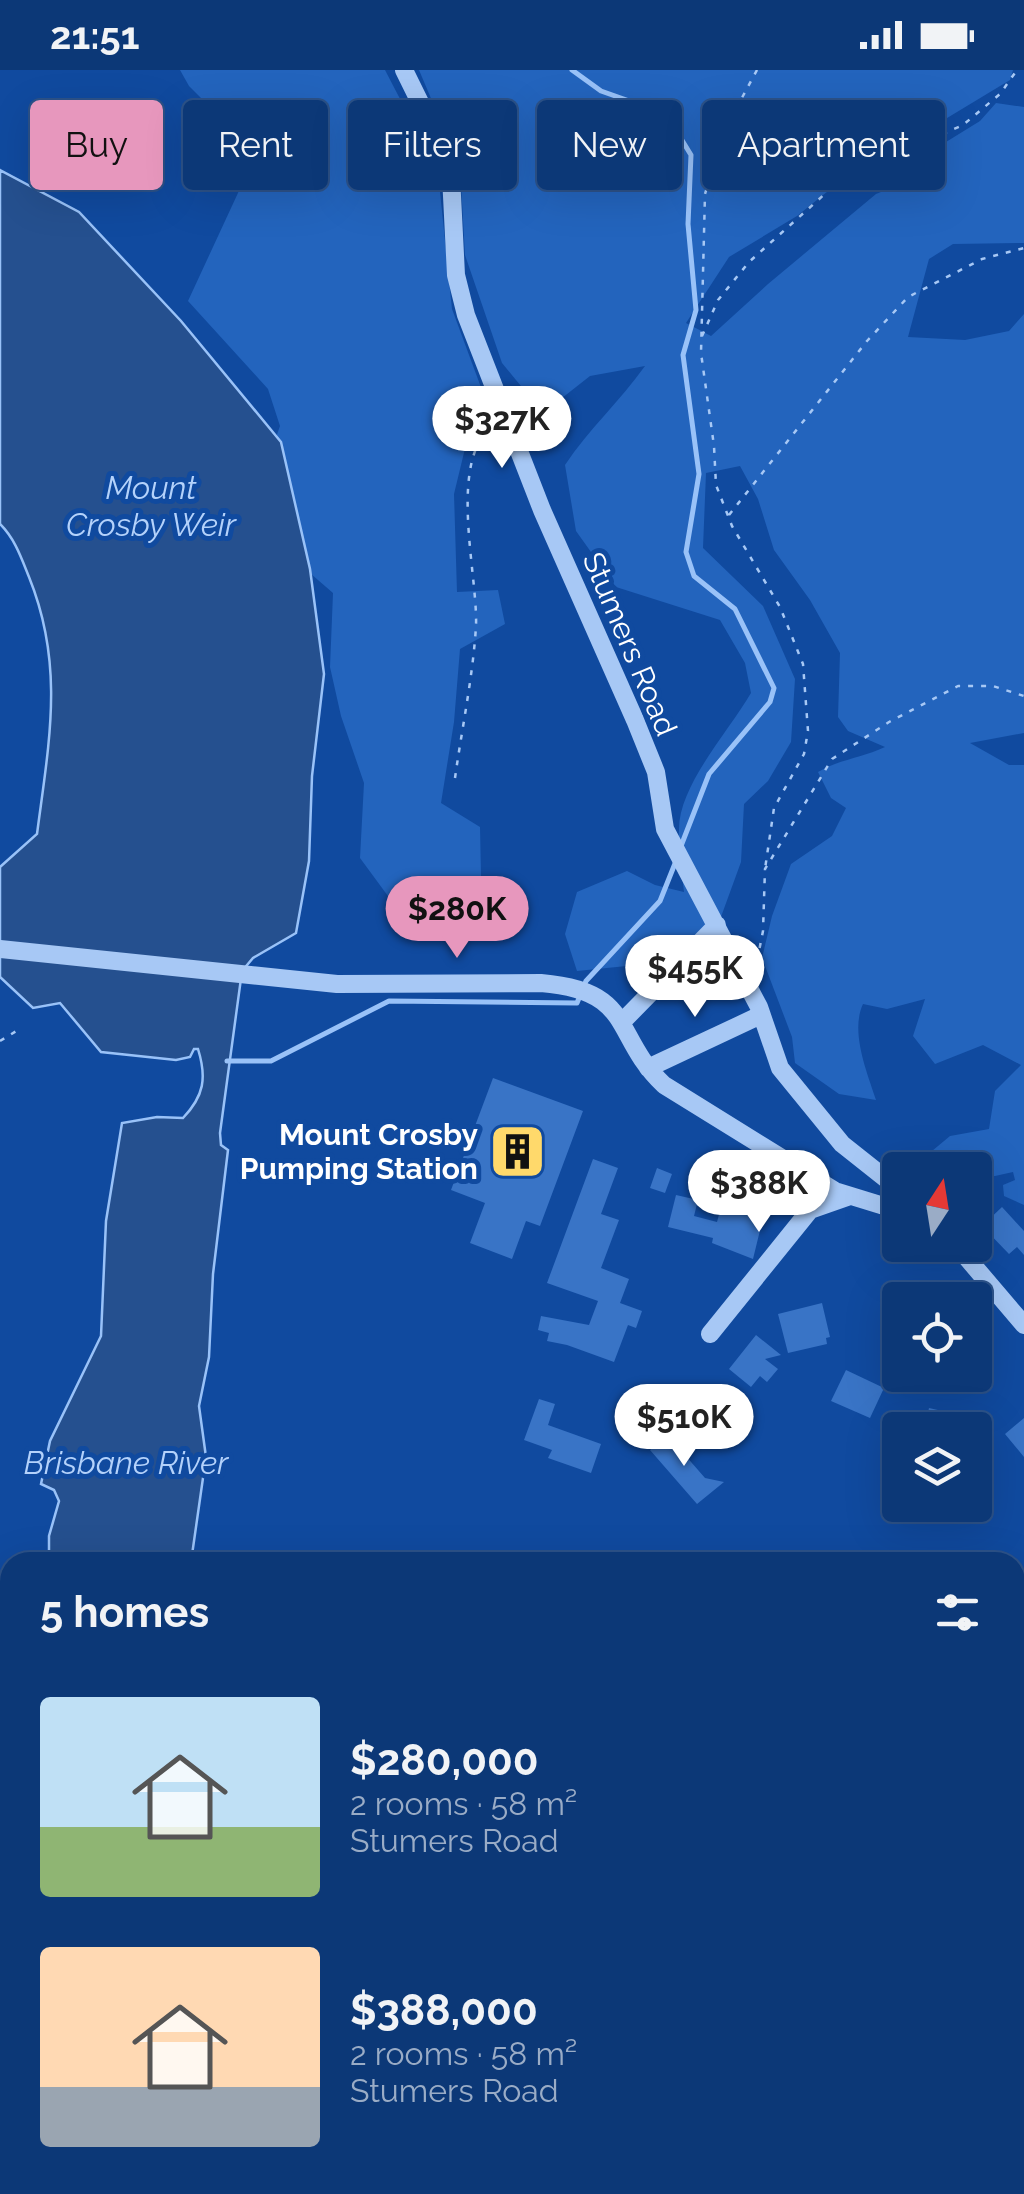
<!DOCTYPE html>
<meta charset="utf-8">
<style>
:root{--surface:#0c3877;--page:#1a437f;--text:#f1f3f6;--muted:#9aacc6;--line:#2c5289;--accent:#e797bd}
body{margin:0;font-family:Raleway,sans-serif;background:var(--page);color:var(--text);height:100vh;display:flex;flex-direction:column;font-size:38px;white-space:nowrap}
*{box-sizing:border-box;margin:0}
p{font-size:32px;color:var(--muted)}
.icon{flex:none;width:55px;height:55px;fill:none;stroke:currentColor;stroke-width:2;stroke-linecap:round;stroke-linejoin:round}
.map{position:relative;flex:1;overflow:hidden}
.side{position:absolute;left:0px;top:1482px;width:1025px;height:642px;display:flex;flex-direction:column;background:var(--surface);border-radius:30px 30px 0 0;box-shadow:0 10px 40px #0002,0 0 0 2px var(--line)}
.side>*{flex:none}
.banner{position:absolute;left:30px;top:30px;width:965px;height:90px;display:flex;gap:20px}
.needle{width:65px;rotate:12deg}
.tools{position:absolute;left:882px;top:1082px;display:grid;gap:20px}
.tools a{display:grid;place-items:center;width:110px;height:110px;border-radius:10px;background:var(--surface);box-shadow:0 10px 40px #0002,0 0 0 2px var(--line);font-size:50px}
.price{position:absolute;translate:-50% -85px;padding:0 22px;border-radius:35px;background:#fff;color:#222;font-size:32px;line-height:65px;filter:drop-shadow(0 2px 5px #0008)}
.price::after{content:'';position:absolute;left:50%;top:60px;width:30px;height:22px;margin-left:-15px;background:inherit;clip-path:polygon(0 0,100% 0,50% 100%)}
.price.on{background:var(--accent);color:#111}
ul{padding:0;list-style:none}
li{display:flex;align-items:center;gap:30px;height:250px;padding:0 40px}
li span{display:grid;place-items:center;flex:none;width:280px;height:200px;border-radius:10px;color:#555}
li>.icon{margin-inline-start:auto}
span .icon{width:120px;height:120px;fill:#fffc;stroke-width:1}
li b{font-size:42px}
h2{display:flex;justify-content:space-between;align-items:center;height:120px;padding:0 40px;font-size:42px}
.tag{padding:0 35px;border-radius:10px;background:var(--surface);box-shadow:0 10px 40px #0002,0 0 0 2px var(--line);font-size:35px;line-height:90px}
.tag.on{background:var(--accent);color:#111}
.status{display:flex;justify-content:space-between;align-items:center;height:70px;padding:0 50px;background:var(--surface);direction:ltr}
.status svg{height:28px;fill:currentColor}
.map>svg:first-child{display:block}
</style>
<div class="status"><b>21:51</b><svg viewBox="0 0 49 12"><path d="M0 12V9h3v3zM5 12V6h3v6zM10 12V3h3v9zM15 12V0h3v12zM26 1h20v11H26zM47 4h2v5h-2z"/></svg></div>
<div class="map">
<svg width="1024" height="2124" viewBox="0 0 1024 2124">
<rect width="100%" height="100%" fill="#104a9f"/>
<path fill="#2364bd" d="M180,0H385L438,102L452,239L489,339L469,362L454,424L457,522L498,520L505,554L460,579L454,652L441,733L480,757L482,857L410,856L360,788L364,713L341,646L330,597L333,523L288,484L264,401L280,356L268,319L188,231L256,84L217,69L206,33L189,16Z
M419,0H1013L1010,10L909,71L873,85L797,146L729,187L686,253L711,266L768,214L876,124L921,106L946,72L980,51L996,33L1024,37V173L953,174L929,189L908,267L965,270L1009,261L1024,244V663L970,673L1009,695H1024V1135L1004,1126L1003,1115L1015,1110L1013,1102L995,1106L975,1105V1100H943L926,1086L950,1066L989,1059L995,1021L1021,995L983,975L935,994L913,966L925,929L887,939L863,934C850,962 867,1002 876,1030L839,1024L795,993L792,967L762,888L772,846L791,794L832,766L846,738L831,728L818,702C840,689 862,688 885,677L848,661L838,647L840,583L810,530L774,480L758,429L740,396L706,403L703,478L763,536L795,609L791,672L768,711L744,734L741,792L706,888L577,901L565,864L577,822L627,801L655,815L684,822C682,802 678,780 679,759C679,715 729,661 751,623L745,593L720,550L616,517L576,461L565,395C589,359 620,331 645,296L590,306L543,343L502,293L465,185L460,97Z
M1024,1699V2097L1015,2098V1703Z"/>
<path fill="#25508f" stroke="#99c2f8" stroke-width="2.5" d="M0,100L79,142L181,251L281,372L310,499L324,604L312,706L309,791L296,863L253,888L242,901L220,1063L221,1075L228,1080L213,1204L209,1287L199,1336L206,1387L191,1492H57L49,1488V1466L59,1431L54,1420L41,1414L50,1371L101,1266L106,1151L122,1053L157,1047L183,1048C204,1026 207,1008 198,979H194L190,987L176,990L101,982L60,933L33,938L0,907V797L37,764C49,672 65,596 29,507C21,487 15,469 0,454Z
M10,1600V2001L0,2085V1614Z"/>
<g fill="none" stroke-linecap="round" stroke-linejoin="round">
<path stroke="#99c2f8" stroke-width="5" d="M572,0L601,21L666,44L691,85L688,154L696,240L683,285L699,404L686,482L694,506L735,539L774,618L770,632L709,704L681,776
M227,991H271L389,931L577,933L586,911L660,831L676,791"/>
</g>
<path fill="#3974c6" d="M493,1008L583,1041L540,1156L526,1151L512,1189L470,1173L485,1133L451,1120Z
M593,1089L618,1098L601,1144L619,1150L601,1198L629,1209L620,1233L642,1241L636,1258L628,1255L614,1292L567,1275L547,1271L549,1263L538,1260L541,1246L589,1255L598,1231L547,1213Z
M657,1098L672,1104L665,1123L650,1118Z
M676,1125L698,1130L694,1146L717,1152L721,1137L763,1148L753,1189L712,1173L713,1168L668,1157Z
M1002,1137L1024,1161V1185L1017,1177L1009,1184L982,1156Z
M822,1233L830,1267L826,1268L827,1274L788,1283L778,1244Z
M756,1265L781,1285L765,1289L778,1299L767,1312L760,1306L751,1317L729,1299Z
M846,1300L884,1318L870,1348L831,1331Z
M539,1329L555,1334L548,1355L601,1374L591,1403L548,1388L552,1380L524,1370Z
M929,1338L964,1346L960,1360H924Z
M1024,1348V1387L1005,1364Z
M673,1361L680,1369L678,1377L705,1408L724,1412L697,1434L650,1380Z"/>
<g fill="none" stroke-linecap="round" stroke-linejoin="round">
<path stroke="#a7c8f5" stroke-width="2.5" stroke-dasharray="5 8" stroke-linecap="butt" d="M757,0L724,61L705,124L701,283L714,376L716,415L732,456L780,537L803,594L808,661L804,684L774,738L765,799
M702,266L718,230L749,192L846,105L884,79L940,65L963,55L1000,24L1017,0
M729,445L867,271L908,227L982,189L1024,178
M455,708C462,658 473,606 476,556C478,504 447,391 493,355
M752,888L759,881L763,861L765,799L832,689L889,652L958,616H993L1024,626
M0,971L18,960"/>
<path stroke="#a7c8f5" stroke-width="18" d="M404,0L439,71L451,106L456,205L466,245L542,440L635,650L656,702L665,759L759,937L780,998L842,1074L900,1120
M0,879L337,914L541,913C636,921 611,965 664,1015L835,1121L900,1141
M621,953L717,855
M648,998L761,945
M956,1175L1024,1255
M710,1264L810,1140L850,1126
M881,2115L915,2124
M972,2124L1024,2120"/>
</g>
<defs>
<symbol id="building-square" viewBox="-11 -11 22 22"><rect x="-9" y="-9" width="18" height="18" rx="4" fill="#ffd96b" stroke="#104a9f"/><path d="M-4-6H4V6H1V3H-1V6H-4ZM-2.5-4.3h1.7v1.8h-1.7ZM.8-4.3h1.7v1.8H.8ZM-2.5-1h1.7V.8h-1.7ZM.8-1h1.7V.8H.8Z" fill="#111"/></symbol>
</defs>
<g fill-rule="evenodd">
<use href="#building-square" x="486" y="1050" width="63" height="63"/>
</g>
<g text-anchor="middle" dominant-baseline="central" stroke-width="10" stroke-linejoin="round" paint-order="stroke">
<g font-size="30" fill="#fff" stroke="#104a9f">
<text transform="translate(630 574) rotate(67)">Stumers Road</text>
</g>
<g font-size="30" font-weight="bold" fill="#fff" stroke="#104a9f" text-anchor="end">
<text x="478" y="1064">Mount Crosby<tspan x="478" dy="34">Pumping Station</tspan></text>
</g>
<g font-size="32" font-style="italic" fill="#b4d2fb" stroke="#104a9f">
<text x="151" y="417">Mount<tspan x="151" dy="37">Crosby Weir</tspan></text>
<text x="126" y="1392">Brisbane River</text>
</g>
</g>
</svg>
<div class="tools">
<a><svg class="needle" viewBox="-14 -14 28 28"><path d="M0-13l5 13h-10z" fill="#e53935"/><path d="M0 13l5-13h-10z" fill="#9aacc6"/></svg></a>
<a><svg class="icon" aria-label="locate" viewBox="0 0 24 24"><circle cx="12" cy="12" r="6"/><path d="M12 2v4M12 18v4M2 12h4M18 12h4"/></svg></a>
<a><svg class="icon" aria-label="layers" viewBox="0 0 24 24"><path d="M12 4l9 5-9 5-9-5zM3 14l9 5 9-5"/></svg></a>
</div>
<b class="price" style="left:502px;top:401px">$327K</b>
<b class="price on" style="left:457px;top:891px">$280K</b>
<b class="price" style="left:695px;top:950px">$455K</b>
<b class="price" style="left:759px;top:1165px">$388K</b>
<b class="price" style="left:684px;top:1399px">$510K</b>
<div class="banner">
<a class="tag on">Buy</a>
<a class="tag">Rent</a>
<a class="tag">Filters</a>
<a class="tag">New</a>
<a class="tag">Apartment</a>
</div>
<section class="side">
<h2>5 homes<svg class="icon" aria-label="filters" viewBox="0 0 24 24"><path d="M4 7h16M4 17h16"/><circle cx="9" cy="7" r="2"/><circle cx="15" cy="17" r="2"/></svg></h2>
<ul>
<li><span style="background:linear-gradient(#bfe0f5 65%,#8fb573 0)"><svg class="icon" aria-label="home" viewBox="0 0 24 24"><path d="M3 11l9-7 9 7M6 9v11h12V9"/></svg></span><div><b>$280,000</b><p>2 rooms · 58 m²</p><p>Stumers Road</p></div></li>
<li><span style="background:linear-gradient(#ffd9b3 70%,#9aa5b1 0)"><svg class="icon" aria-label="home" viewBox="0 0 24 24"><path d="M3 11l9-7 9 7M6 9v11h12V9"/></svg></span><div><b>$388,000</b><p>2 rooms · 58 m²</p><p>Stumers Road</p></div></li>
</ul>
</section>
</div>
